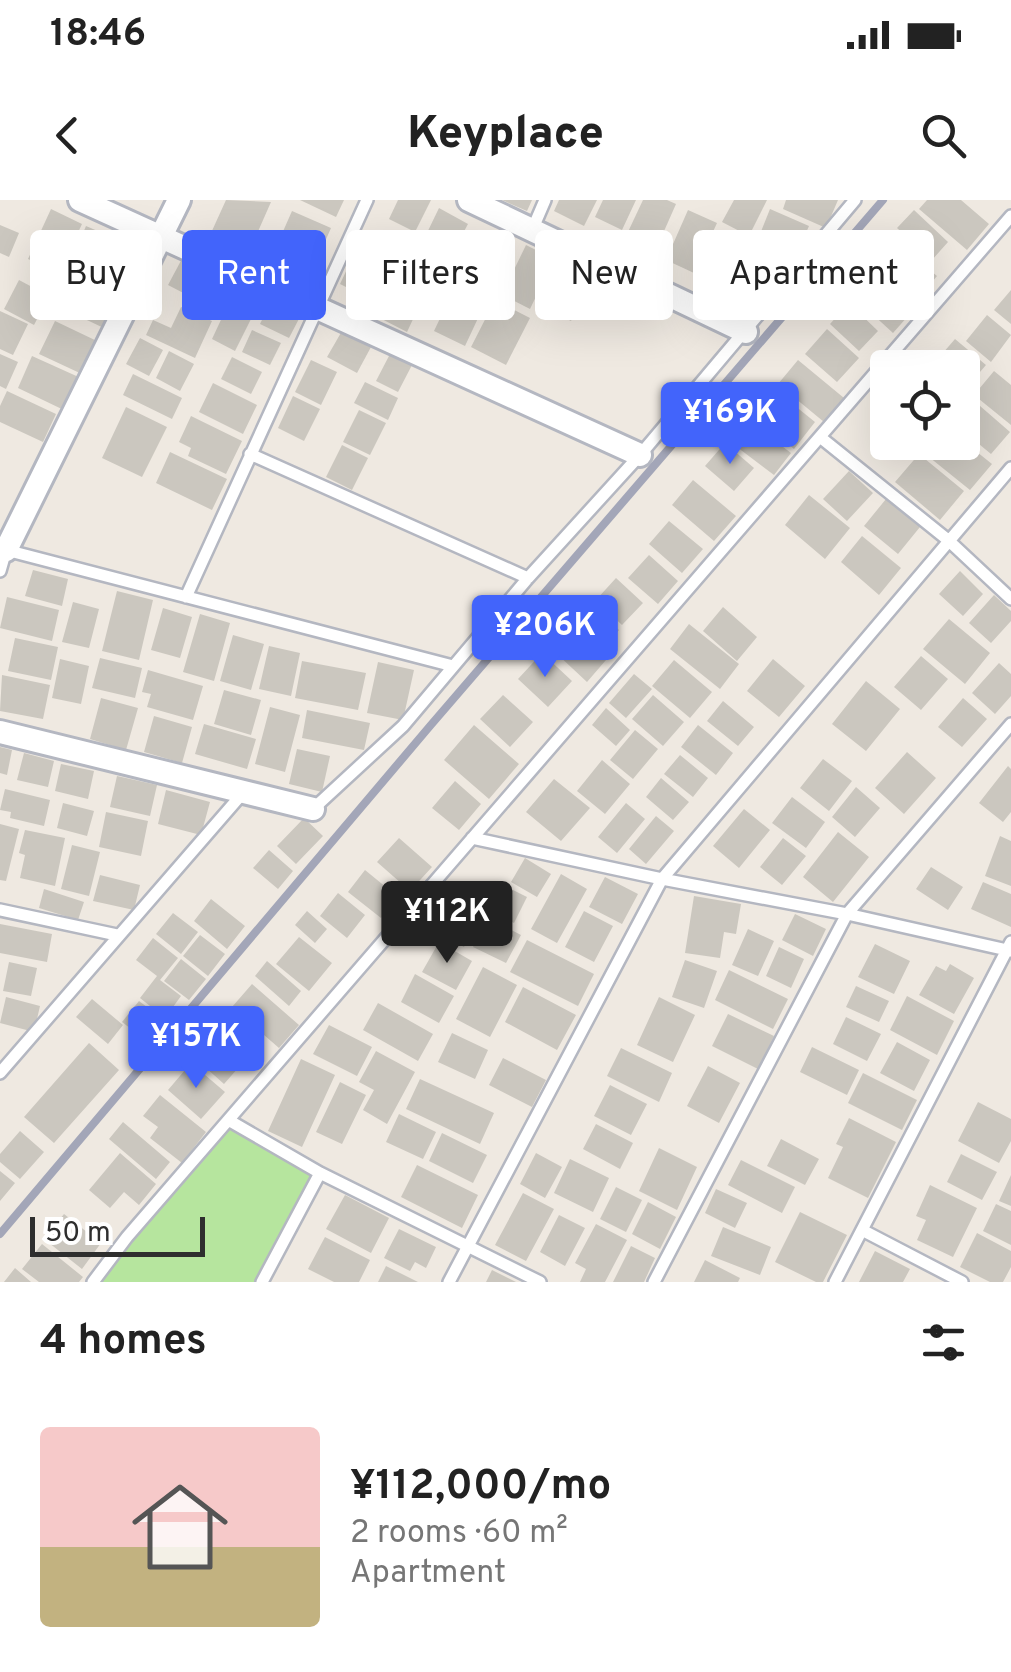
<!DOCTYPE html>
<meta charset="utf-8">
<style>
:root{--surface:#fff;--page:#f6f6f6;--text:#222;--muted:#767676;--line:#e0e0e0;--accent:#4264fb}
body{margin:0;font-family:Overpass,sans-serif;background:var(--page);color:var(--text);height:100vh;display:flex;flex-direction:column;font-size:38px;white-space:nowrap}
*{box-sizing:border-box;margin:0}
p{font-size:32px;color:var(--muted)}
.icon{flex:none;width:55px;height:55px;fill:none;stroke:currentColor;stroke-width:2;stroke-linecap:round;stroke-linejoin:round}
.map{position:relative;height:1082px;overflow:hidden}
.sheet{display:flex;flex-direction:column;background:var(--surface);flex:1}
.sheet>*{flex:none}
.banner{position:absolute;left:30px;top:30px;width:952px;height:90px;display:flex;gap:20px}
.fabs{position:absolute;left:870px;top:150px;display:grid;gap:20px}
.fabs a{display:grid;place-items:center;width:110px;height:110px;border-radius:10px;background:var(--surface);box-shadow:0 10px 40px #0002;font-size:50px}
.scale{position:absolute;left:30px;bottom:25px;width:175px;box-sizing:border-box;padding-left:10px;border:5px solid #2e2e2e;border-top:0;font-size:28px;line-height:35px;white-space:nowrap;color:#2e2e2e;-webkit-text-stroke:8px #fff;paint-order:stroke}
.price{position:absolute;translate:-50% -85px;padding:0 22px;border-radius:10px;background:var(--accent);color:#fff;font-size:32px;line-height:65px;filter:drop-shadow(0 2px 5px #0008)}
.price::after{content:'';position:absolute;left:50%;top:60px;width:30px;height:22px;margin-left:-15px;background:inherit;clip-path:polygon(0 0,100% 0,50% 100%)}
.price.active{background:#222;color:#fff}
ul{padding:0;list-style:none}
li{display:flex;align-items:center;gap:30px;height:250px;padding:0 40px}
li+li{border-top:2px solid var(--line)}
li span{display:grid;place-items:center;flex:none;width:280px;height:200px;border-radius:10px;color:#555}
li>.icon{margin-inline-start:auto}
span .icon{width:120px;height:120px;fill:#fffc;stroke-width:1}
li b{font-size:42px}
h2{display:flex;justify-content:space-between;align-items:center;height:120px;padding:0 40px;font-size:42px}
.chip{padding:0 35px;border-radius:10px;background:var(--surface);box-shadow:0 10px 40px #0002;font-size:35px;line-height:90px}
.chip.active{background:var(--accent);color:#fff}
.status{display:flex;justify-content:space-between;align-items:center;height:70px;padding:0 50px;background:var(--surface);direction:ltr}
.status svg{height:28px;fill:currentColor}
header{display:flex;justify-content:space-between;align-items:center;height:130px;padding:0 40px;background:var(--surface);font-size:45px;font-weight:800}
.map>svg:first-child{display:block}
</style>
<div class="status"><b>18:46</b><svg viewBox="0 0 49 12"><path d="M0 12V9h3v3zM5 12V6h3v6zM10 12V3h3v9zM15 12V0h3v12zM26 1h20v11H26zM47 4h2v5h-2z"/></svg></div>
<header><svg class="icon" aria-label="back" viewBox="0 0 24 24"><path d="M15 5l-7 7 7 7"/></svg>Keyplace<svg class="icon" aria-label="search" viewBox="0 0 24 24"><circle cx="10" cy="10" r="6"/><path d="M15 15l6 6"/></svg></header>
<div class="map">
<svg width="1011" height="1082" viewBox="0 0 1011 1082">
<rect width="100%" height="100%" fill="#efe9e1"/>
<path fill="#b6e59e" d="M230,921L320,973L262,1082H93Z"/>
<path fill="#cbc7bf" d="M226,0L271,2L245,61L206,44Z
M300,0H344L336,17Z
M398,0H431L415,32L389,19Z
M502,0H532L527,11Z
M559,0H597L584,26L554,11Z
M603,0H636L622,30L595,17Z
M643,0H667L676,4L657,47L627,34Z
M734,0H767L749,36L722,22Z
M786,0H838L826,28L783,9Z
M927,0H961L989,24L967,50L919,9Z
M439,8L468,24L453,52L425,37Z
M51,9L82,24L59,73L28,59Z
M770,9L809,26L798,51L760,34Z
M688,10L717,23L694,73L666,60Z
M914,10L948,42L932,60L897,28Z
M292,11L331,28L305,87L266,70Z
M0,25L19,33L9,57L0,53Z
M86,26L114,38L98,76L70,64Z
M387,32L408,43L394,72L372,61Z
M480,33L509,47L487,93L458,78Z
M116,43L143,55L125,95L99,83Z
M526,45L554,59L530,109L497,92L506,74L511,76Z
M900,45L937,76L917,100L880,69Z
M419,48L448,62L432,94L404,79Z
M184,55L234,81L218,111L168,85Z
M563,62L592,76L571,121L541,107Z
M349,65L369,75L360,94L340,84Z
M880,74L916,107L893,133L857,100Z
M19,80L49,96L34,125L4,109Z
M84,81L122,99L108,130L70,112Z
M386,82L422,100L407,132L370,113Z
M456,85L487,99L465,146L434,131Z
M1011,90V124L994,110Z
M272,99L302,113L289,138L260,124Z
M495,100L530,118L506,165L471,147Z
M849,103L878,131L859,151L830,124Z
M181,107L212,121L195,158L146,135L153,120L171,128Z
M227,107L251,119L235,151L212,139Z
M0,111L28,124L13,155L0,149Z
M987,115L1011,135L991,162L966,141Z
M55,121L99,142L84,175L39,154Z
M827,129L859,158L837,182L805,154Z
M252,130L281,143L270,165L242,152Z
M342,131L371,147L357,173L327,157Z
M140,138L163,150L149,176L126,164Z
M955,139L986,165L967,187L962,183V168H944L936,161Z
M169,151L194,164L180,191L156,178Z
M0,154L18,162L6,189L0,186Z
M390,154L412,165L398,192L376,181Z
M32,156L83,179L68,212L18,188Z
M232,157L262,172L251,194L221,179Z
M311,160L337,172L321,205L295,192Z
M798,160L844,198L824,222L778,184Z
M994,171L1011,185V225L974,195Z
M133,174L182,198L172,219L123,195Z
M365,182L398,198L388,220L354,203Z
M213,183L257,205L243,234L199,212Z
M774,189L815,222L794,249L753,216Z
M7,191L56,214L43,242L0,222V206Z
M293,196L320,209L304,241L278,228Z
M972,199L1010,232L991,254L962,230V209Z
M126,207L167,227L142,277L102,258Z
M359,210L386,223L370,255L343,242Z
M191,216L242,241L226,274L188,256L191,248L179,242Z
M746,219L791,253L774,275L729,241Z
M962,240L992,264L970,290L929,257L941,242Z
M725,243L754,268L734,291L705,266Z
M342,245L368,258L352,290L326,277Z
M170,252L227,279L212,310L156,283Z
M919,254L964,291L940,320L895,282Z
M849,271L873,293L847,321L823,299Z
M693,280L736,316L714,341L672,305Z
M809,295L850,328L825,359L785,325Z
M886,299L920,327L898,354L864,326Z
M669,321L703,349L682,373L649,344Z
M862,336L901,368L879,395L841,362Z
M649,355L678,381L658,404L628,378Z
M33,370L68,379L62,406L25,396Z
M960,371L983,394L963,416L939,394Z
M616,378L643,403L622,425L596,400Z
M117,391L153,400L139,460L102,451Z
M994,395L1011,411V421L991,443L969,423Z
M7,397L59,410L52,441L0,428Z
M73,402L99,409L89,448L62,442Z
M589,403L619,430L603,448L573,421Z
M723,407L757,437L737,461L703,431Z
M163,408L192,417L180,458L151,450Z
M200,414L230,423L214,481L183,472Z
M949,419L990,453L965,484L923,449Z
M689,424L739,464L720,489L670,449Z
M576,432L606,460L587,482L557,454Z
M233,435L264,444L251,490L220,481Z
M15,438L58,447L51,480L8,471Z
M269,446L300,453L291,496L259,489Z
M542,453L572,481L548,507L518,479Z
M921,456L948,479L921,510L894,487Z
M100,458L142,468L135,498L92,488Z
M60,459L89,466L81,504L52,498Z
M773,459L805,486L779,517L747,491Z
M674,460L712,492L690,518L652,486Z
M302,461L366,473L358,510L295,498Z
M378,462L414,470L403,520L367,513Z
M999,463L1011,474V496L995,514L972,493Z
M148,470L203,486L193,520L147,507L151,494L142,492Z
M634,474L652,489L626,518L609,503Z
M2,475L50,485L43,519L0,511Z
M866,481L900,509L866,551L832,524Z
M224,490L261,500L251,535L214,524Z
M503,495L533,522L510,547L480,519Z
M653,495L684,522L663,546L632,519Z
M101,498L138,508L126,550L90,539Z
M963,498L987,519L962,547L938,527Z
M723,501L754,527L738,546L707,521Z
M270,507L300,515L285,572L255,564Z
M606,508L630,530L616,546L592,525Z
M307,510L370,523L364,550L302,538Z
M154,516L192,527L182,563L144,552Z
M204,524L256,539L247,569L195,554Z
M474,525L519,564L489,599L444,560Z
M698,525L733,553L716,575L681,547Z
M635,530L658,549L633,579L610,560Z
M0,547L12,550L7,575L0,573Z
M297,549L330,556L322,592L289,584Z
M907,552L936,578L904,614L875,588Z
M24,553L54,561L48,587L17,580Z
M680,555L708,578L693,597L664,574Z
M823,559L852,581L829,611L800,588Z
M602,560L630,584L605,614L577,591Z
M61,564L94,571L88,599L55,591Z
M1008,566L1011,569V612L1003,622L979,603Z
M117,576L157,585L150,616L110,607Z
M661,578L689,602L673,620L646,597Z
M554,579L590,608L561,641L526,612Z
M455,581L481,604L459,630L432,608Z
M856,587L880,608L855,637L832,617Z
M5,589L50,600L44,626L10,618L11,612L0,610Z
M166,590L210,602L201,635L158,624Z
M792,597L825,622L806,648L772,623Z
M63,603L94,611L87,636L57,628Z
M626,603L645,619L617,653L598,637Z
M744,609L770,630L739,668L713,646Z
M106,612L148,621L141,656L99,647Z
M656,616L674,631L646,664L629,649Z
M304,618L323,636L296,664L277,646Z
M0,624L19,629L6,681L0,680Z
M25,630L65,638L55,686L20,678L25,655L19,653Z
M838,632L869,657L833,702L803,677Z
M1000,636L1011,641V686L985,676Z
M399,638L432,667L410,691L377,662Z
M783,638L806,656L782,685L760,667Z
M72,645L100,652L89,696L61,689Z
M269,650L293,671L278,689L253,668Z
M525,658L551,674L537,697L511,682Z
M931,667L963,687L948,710L916,689Z
M365,670L398,697L381,718L348,692Z
M561,674L587,689L557,743L531,729Z
M100,675L140,685L134,710L93,701Z
M605,677L638,694L622,724L589,707Z
M495,681L527,697L514,723L481,706Z
M983,682L1011,694V727L971,709Z
M44,689L84,702L78,720L39,708Z
M439,691L481,714L464,747L421,725Z
M338,693L365,715L347,738L320,716Z
M694,696L741,704L736,734L724,732L720,758L685,753Z
M211,699L245,726L227,749L194,721Z
M307,711L327,729L315,743L295,725Z
M584,711L613,726L594,762L565,747Z
M173,713L198,732L181,754L156,734Z
M795,714L826,729L813,756L782,740Z
M488,718L521,735L506,763L473,747Z
M0,724L52,734L47,762L0,753Z
M748,729L774,741L758,776L732,765Z
M200,735L225,754L208,776L183,756Z
M299,737L332,763L309,791L276,764Z
M153,738L178,758L160,780L181,796L165,818L140,798L157,776L136,760Z
M527,740L594,774L578,806L510,772Z
M439,742L472,761L456,790L422,772Z
M875,744L910,761L894,794L858,777Z
M779,747L804,759L791,788L766,776Z
M181,759L206,779L189,800L164,781Z
M685,760L717,771L704,808L672,797Z
M267,761L301,791L289,806L255,776Z
M9,762L37,768L31,796L3,791Z
M950,764L974,778L954,814L919,795L936,766L946,771Z
M483,767L517,785L490,837L456,819Z
M729,770L788,799L773,829L715,800Z
M415,774L454,796L439,823L401,802Z
M252,784L299,825L279,848L232,807Z
M856,786L889,801L879,822L846,807Z
M523,787L576,815L557,850L505,822Z
M907,796L954,821L937,855L890,830Z
M6,797L40,806L34,832L0,823Z
M659,797L695,815L673,862L637,845Z
M92,799L123,825L108,844L76,817Z
M139,801L164,820L147,841L122,822Z
M378,803L433,834L418,861L363,830Z
M728,814L774,836L758,869L712,846Z
M846,817L881,834L867,861L833,844Z
M224,824L254,850L224,884L195,858Z
M329,825L372,847L357,876L313,854Z
M452,833L488,850L475,879L438,862Z
M897,842L930,860L914,891L880,873Z
M89,843L119,870L54,943L24,917Z
M812,847L859,870L847,895L800,872Z
M621,848L672,873L659,902L607,876Z
M376,851L415,872L387,924L363,910L374,890L359,882Z
M503,858L546,880L532,907L489,885Z
M301,859L335,875L302,947L268,931Z
M191,863L225,892L201,919L168,890Z
M708,866L740,883L719,923L687,906Z
M863,873L917,900L902,930L848,903Z
M420,879L494,913L480,944L406,909Z
M340,882L366,895L342,944L316,932Z
M610,885L647,904L631,935L594,916Z
M160,895L206,932L182,963L150,938L158,927L143,916Z
M978,902L1011,919V941L999,963L958,941Z
M399,914L436,932L423,959L386,942Z
M849,918L896,942L868,998L828,978L843,947L836,944Z
M123,922L170,962L156,979L109,939Z
M596,924L633,943L620,969L583,949Z
M20,931L44,952L20,979L0,962V954Z
M442,933L487,955L473,983L429,961Z
M781,939L819,959L805,985L767,966Z
M659,948L697,967L677,1010L639,991Z
M120,953L156,984L139,1005L124,992L110,1008L89,990Z
M536,953L562,967L545,998L520,984Z
M961,954L997,972L982,1000L947,982Z
M570,959L609,978L593,1012L554,993Z
M741,960L795,987L782,1013L728,985Z
M417,965L478,995L462,1028L401,997Z
M0,971L15,983L0,1001Z
M1011,975V1006L999,1001Z
M930,985L977,1008L953,1057L917,1040L926,1020L916,1016Z
M616,987L642,1000L626,1032L600,1019Z
M716,989L747,1003L735,1028L705,1013Z
M523,993L554,1009L526,1061L495,1045Z
M345,995L389,1018L371,1053L326,1029Z
M648,1002L676,1017L660,1049L632,1034Z
M996,1004L1011,1011V1045L983,1031Z
M800,1012L847,1035L823,1082H816L775,1062Z
M64,1014L101,1043L82,1069L44,1039Z
M559,1015L585,1028L565,1066L540,1052Z
M596,1024L627,1040L605,1082H580L586,1069L575,1063Z
M723,1027L771,1047L760,1075L711,1056Z
M399,1029L436,1047L426,1068L415,1062L410,1071L384,1058Z
M977,1033L1011,1051V1067L1003,1082H990L960,1067Z
M325,1037L370,1060L359,1082H334L308,1069Z
M42,1044L83,1077L79,1082H39L22,1069Z
M631,1046L655,1058L644,1082H613Z
M875,1051L910,1069L903,1082H859Z
M705,1060L740,1078L738,1082H694Z
M386,1066L418,1082H378Z
M15,1068L31,1082H4Z
M492,1070L516,1082H486Z"/>
<g fill="none" stroke-linecap="round" stroke-linejoin="round">
<defs>
<path id="lane" d="M533,28L545,0
M820,237L948,340L1011,399
M250,254L528,378
M2,349L453,466
M0,371L6,350
M186,397L367,0
M313,609L403,526L528,378L640,255L855,0
M472,638L662,679L847,714L1011,751
M0,710L117,735
M0,873L242,594
M230,921L320,973L540,1082
M862,1030L962,1082
M93,1082L127,1037L1011,16
M262,1082L320,973
M449,1082L662,679L1011,268
M654,1082L847,714L1011,524
M835,1082L1011,742"/>
<path id="street" d="M80,0L640,255
M469,0L746,132
M6,350L179,0
M0,532L313,609"/>
</defs>
<use href="#lane" stroke="#b4b7c1" stroke-width="16"/>
<use href="#street" stroke="#b4b7c1" stroke-width="28"/>
<use href="#lane" stroke="#fff" stroke-width="11"/>
<use href="#street" stroke="#fff" stroke-width="22"/>
<path stroke="#a3a6b8" stroke-width="8" d="M0,1034L430,526L883,0"/>
</g>
</svg>
<div class="fabs">
<a><svg class="icon" aria-label="locate" viewBox="0 0 24 24"><circle cx="12" cy="12" r="6"/><path d="M12 2v4M12 18v4M2 12h4M18 12h4"/></svg></a>
</div>
<div class="scale">50 m</div>
<b class="price" style="left:730px;top:267px">¥169K</b>
<b class="price" style="left:545px;top:480px">¥206K</b>
<b class="price active" style="left:447px;top:766px">¥112K</b>
<b class="price" style="left:196px;top:891px">¥157K</b>
<div class="banner">
<a class="chip">Buy</a>
<a class="chip active">Rent</a>
<a class="chip">Filters</a>
<a class="chip">New</a>
<a class="chip">Apartment</a>
</div>
</div>
<section class="sheet">
<h2>4 homes<svg class="icon" aria-label="filters" viewBox="0 0 24 24"><path d="M4 7h16M4 17h16"/><circle cx="9" cy="7" r="2"/><circle cx="15" cy="17" r="2"/></svg></h2>
<ul>
<li><span style="background:linear-gradient(#f6c9c9 60%,#c2b280 0)"><svg class="icon" aria-label="home" viewBox="0 0 24 24"><path d="M3 11l9-7 9 7M6 9v11h12V9"/></svg></span><div><b>¥112,000/mo</b><p>2 rooms · 60 m²</p><p>Apartment</p></div></li>
</ul>
</section>
